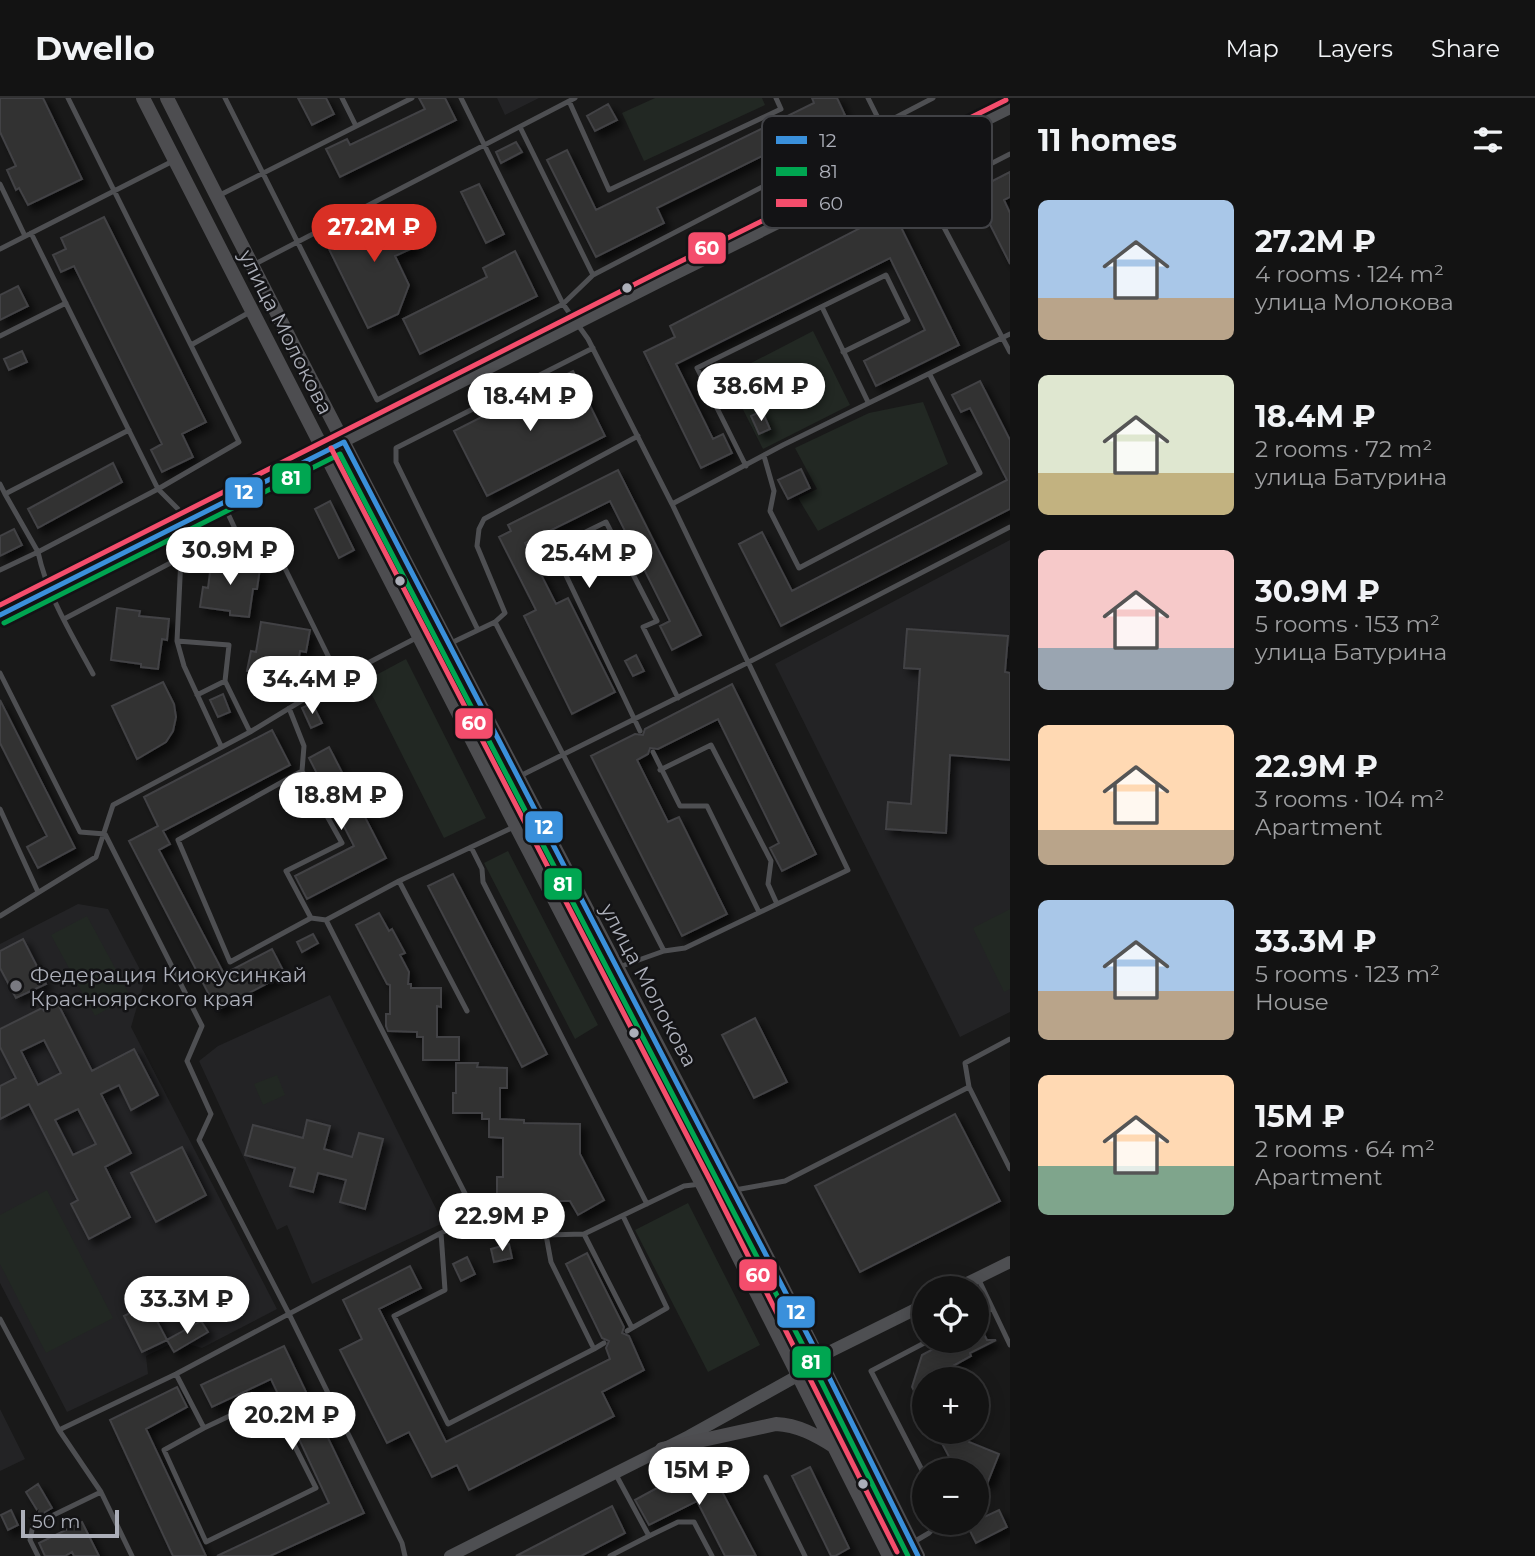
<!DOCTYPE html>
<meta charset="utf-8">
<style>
:root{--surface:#131313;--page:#202021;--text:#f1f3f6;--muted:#9d9ea0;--line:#323233;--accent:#d93025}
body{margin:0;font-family:Montserrat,sans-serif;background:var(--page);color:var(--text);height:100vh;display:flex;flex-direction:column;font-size:26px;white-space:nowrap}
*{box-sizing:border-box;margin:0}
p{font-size:23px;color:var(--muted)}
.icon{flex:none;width:38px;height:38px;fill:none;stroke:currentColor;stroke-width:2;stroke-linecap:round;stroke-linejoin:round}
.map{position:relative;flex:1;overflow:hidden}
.drawer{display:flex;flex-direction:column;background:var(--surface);width:525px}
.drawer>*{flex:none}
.buttons{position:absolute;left:912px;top:1178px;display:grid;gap:14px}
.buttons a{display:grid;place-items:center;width:77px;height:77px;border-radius:50%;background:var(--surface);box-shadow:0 4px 18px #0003,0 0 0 2px var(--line);font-size:35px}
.scale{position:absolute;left:21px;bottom:18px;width:98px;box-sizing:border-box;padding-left:7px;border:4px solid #acafb9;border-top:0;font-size:19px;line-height:24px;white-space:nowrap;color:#acafb9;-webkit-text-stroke:5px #131315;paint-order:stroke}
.price{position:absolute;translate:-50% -60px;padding:0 16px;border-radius:24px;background:#fff;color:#222;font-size:23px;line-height:46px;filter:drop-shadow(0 2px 4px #0008)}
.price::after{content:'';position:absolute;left:50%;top:42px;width:21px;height:16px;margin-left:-10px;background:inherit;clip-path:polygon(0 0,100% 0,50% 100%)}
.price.active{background:var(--accent);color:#fff}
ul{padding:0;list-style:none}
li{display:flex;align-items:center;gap:21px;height:175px;padding:0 28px}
li span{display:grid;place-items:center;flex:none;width:196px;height:140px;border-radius:10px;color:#555}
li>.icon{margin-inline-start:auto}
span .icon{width:84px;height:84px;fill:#fffc;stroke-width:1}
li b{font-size:30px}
h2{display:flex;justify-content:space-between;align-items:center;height:84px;padding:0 28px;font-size:30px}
header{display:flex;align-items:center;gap:42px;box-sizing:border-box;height:98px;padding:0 35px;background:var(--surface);border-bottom:2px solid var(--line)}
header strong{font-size:33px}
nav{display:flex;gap:38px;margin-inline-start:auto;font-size:24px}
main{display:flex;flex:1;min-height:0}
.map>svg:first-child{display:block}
</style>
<header>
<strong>Dwello</strong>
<nav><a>Map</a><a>Layers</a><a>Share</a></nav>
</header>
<main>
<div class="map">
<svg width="1010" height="1458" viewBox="0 0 1010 1458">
<defs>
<filter id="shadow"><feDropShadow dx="5.5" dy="5.5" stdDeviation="3.5" flood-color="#0009"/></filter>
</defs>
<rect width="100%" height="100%" fill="#191919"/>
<path fill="#232325" d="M497,0H539L505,17Z
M1010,442V914L960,939L775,566Z
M78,806L108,811L145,881L131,929L277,1211L202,1250L177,1243L146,1258L148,1276L67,1314L0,1185V846Z
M330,897L443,1125L312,1186L287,1127L277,1132L199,963L218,948Z
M0,1311L25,1361L0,1373Z"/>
<path fill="#222823" d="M655,0H762L765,7L644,63L622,15Z
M813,233L850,307L763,351L726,278Z
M923,304L948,366L818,433L798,400L817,391L795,350L869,315Z
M406,561L486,720L444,740L365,583Z
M508,753L598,927L575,941L484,765Z
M1010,811V891L1004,894L973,830Z
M87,818L130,898L95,918L51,837Z
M277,977L285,997L263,1007L254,986Z
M47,1092L113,1220L46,1255L0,1166V1117Z
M688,1105L760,1247L708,1274L635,1132Z"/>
<path fill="#313132" stroke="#424245" stroke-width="2" fill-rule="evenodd" filter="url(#shadow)" d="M0,0H43L82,81L28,107L19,90L16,92L7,72L16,68L0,34Z
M298,0H326L334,16L312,27Z
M419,0H445L456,22L340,79L326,51L347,41L350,47L425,11Z
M812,0H837L845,17L657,110L664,125L596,159L547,62L567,52L596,112L814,5Z
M608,6L617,22L595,33L587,18Z
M516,44L522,54L501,65L496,54Z
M1010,74V99L1004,102L1010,115V166L973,93Z
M479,86L504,136L486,145L461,94Z
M395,107L415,149L395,158L409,187L398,216L368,230L324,141Z
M893,113L959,247L876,288L864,263L925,232L890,160L676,266L713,341L723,336L732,355L701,370L644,254L675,239L670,228Z
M104,119L206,324L182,336L193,359L162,374L151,352L162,346L74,168L61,174L53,157L66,151L61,140Z
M515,153L537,198L420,256L403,221L487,179L483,170Z
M18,188L28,208L0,222V197Z
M22,253L27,264L9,272L4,261Z
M573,273L605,338L487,398L454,333Z
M980,283L1010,342V411L781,528L739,446L762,434L792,493L1007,382L970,310L961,314L952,297Z
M762,313L770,331L759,336L751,318Z
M113,365L122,384L38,430L28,411Z
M801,371L810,390L788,401L778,382Z
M618,372L701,537L672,552L660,528L670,523L610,403L525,445L556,506L568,500L615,594L572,616L524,518L536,512L499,439L511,433L508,427Z
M330,403L354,452L339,460L315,411Z
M14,431L22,447L0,458V438Z
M212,458L231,461V466L260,470L257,491H253L249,519L230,517V513L200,509L203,489L208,490Z
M117,510L140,513L139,518L169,521L167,542L162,541L158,571L141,569V566L111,562Z
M261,524L310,532L306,554L300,553L295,584L278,581V578L247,573L251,553L256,554Z
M907,531L1008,538L1005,574L1010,575V662L950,657L946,735L886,731L888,704L911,706L920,571L904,570Z
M636,557L644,573L633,578L625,563Z
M163,584L174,606L176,619L173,633L166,644L137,661L112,608Z
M732,586L816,756L782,773L770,750L779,745L718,621L658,651L650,650L648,656L637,662L668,724L679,719L727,816L682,838L591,658L635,636L643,637L645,631Z
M223,596L230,614L218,619L210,602Z
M0,602L75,750L38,770L27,749L47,738L0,645Z
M312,605L322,625L311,630L302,610Z
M272,632L290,667L163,733L170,746L159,752L224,876L272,851L285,876L217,912L129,743L158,728L144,699Z
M329,649L386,760L307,801L295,778L354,748L309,660Z
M453,776L547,956L522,969L428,788Z
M379,815L389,833L392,831L405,855L400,857L409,874L408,886H411V890H441V909L437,908V939H459V962H423V939H417V934L388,933L386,928V916H390V887L387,886L356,827Z
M313,836L318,845L302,854L297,844Z
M23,841L46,886L16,900L0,870V853Z
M58,906L92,973L134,951L158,997L131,1012L119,987L101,996L131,1055L105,1069L130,1119L89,1141L71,1106L78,1102L29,1006L0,1021V988L16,980L0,949V931L42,910L44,913ZM44,942L61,975L38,987L21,953ZM78,1011L96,1046L73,1057L55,1022Z
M755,920L787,984L754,1000L722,937Z
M456,965H478L477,969L507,970V990H500V1021L524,1022V1025L580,1026V1056L604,1102L578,1117L570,1103H527V1098L497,1097V1079H503V1040L489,1039V1021H482V1015H453V995H456Z
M955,1016L1000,1103L860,1174L815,1088Z
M307,1022L330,1028L324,1051L352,1059L359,1035L383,1041L365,1111L340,1104L346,1082L318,1075L313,1094L290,1088L295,1070L245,1057L253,1027L303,1040Z
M182,1049L206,1097L156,1124L131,1075Z
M509,1146L512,1160L494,1164L491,1151Z
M587,1155L624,1229L622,1235L629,1238L644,1272L602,1294L614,1318L469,1392L457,1367L432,1379L409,1334L387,1345L340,1252L362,1241L343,1202L410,1168L421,1190L379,1211L446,1344L610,1261L606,1250L609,1243L602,1240L566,1166Z
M467,1159L475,1176L461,1183L453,1166Z
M148,1206L167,1242L142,1254L124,1218Z
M201,1223L208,1234L174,1254L167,1242Z
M977,1223L987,1242H996L970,1255L971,1258L951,1269L947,1281H924V1312L912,1289L922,1257L950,1242H976Z
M284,1248L364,1415L270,1458H217L329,1405L271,1281L212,1309L201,1287Z
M177,1289L187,1309L146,1331L206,1458H173L110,1322Z
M936,1334H963L969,1344L999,1356L987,1386L976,1382V1372H956Z
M706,1363L719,1388L756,1458H725L697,1403L649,1427L635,1402Z
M810,1369L849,1450L835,1458H831L792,1378Z
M38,1386L52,1410L40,1417L26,1394Z
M612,1408L625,1435L581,1458H516Z
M11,1412L18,1427L8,1432L1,1417Z
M999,1412L1007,1429L976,1445L967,1427Z
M82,1424L99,1458H74L72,1454L65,1458H45L39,1445Z"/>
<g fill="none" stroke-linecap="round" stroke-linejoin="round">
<path stroke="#4e4f52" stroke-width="5" d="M225,0L377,302L563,206L593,177L933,0
M342,0L356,28
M461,0L563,206L588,241L672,406L848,772L685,850L664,853L619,869
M868,0L881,26L921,86L1010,254
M569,3L609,92L781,11L776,0
M520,29L593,177
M0,86L25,138
M218,98L412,0
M928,98L1010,56
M31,135L158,391L178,411L184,424
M0,151L175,62
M255,166L575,0
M822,209L868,304
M0,238L66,205
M191,247L250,214
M764,358L774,393L770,413L799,470L980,375L930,277
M746,368L697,270L886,177L908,222L843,254
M0,386L5,396L129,332
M5,396L38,454L158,391L239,344L68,0
M223,405L237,435L275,450L339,580L418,539
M672,406L783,347L1010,236
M181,459L177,543L184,568L221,648
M0,472L38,454C47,497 72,537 93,576
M64,521L235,431
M495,524L664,853
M478,532L396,364V350L593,250
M177,543L229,547L225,583L250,634
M449,546L495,524L505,515L477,448L479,431L484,421L638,338
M0,575L80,734L105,736L202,928L187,963L211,1016L199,1042L289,1216L402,1445L405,1458
M197,597L225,583
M289,610L304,648L302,673
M640,633L553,450L606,424L657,523L643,529L678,600
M653,654L680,708H707L759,814
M660,672L711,647L771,763L768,786L777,806
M520,678L747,565L1010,429
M0,711L38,794
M471,749L482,771L483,784L647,1106
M399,783L467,913
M0,818L96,759L113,707L250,634L339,580
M311,820L230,864L178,742L302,673L342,745L286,773L311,820L326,822
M1010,941L965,965L969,989L1010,1071
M735,1092L785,1083L969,989
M623,1118L667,1210L632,1230
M480,1125L326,822L399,783L516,728
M441,1135L445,1192L394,1218L448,1326L594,1251L551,1164L546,1137
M584,1136L632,1230L627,1233
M978,1180L1010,1247
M976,1218L992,1210
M0,1221L59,1332L101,1394L132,1458
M594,1251L604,1245
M176,1276L204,1330L270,1299L316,1390L206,1444L164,1352L204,1330
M59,1332L176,1276L441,1135L464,1125H480L546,1137L584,1136L684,1088L701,1086
M924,1376L871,1273L930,1242
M766,1379L805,1458
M649,1438L678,1424H694L712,1458
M912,1445L929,1435L940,1424
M38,1458L30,1442L33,1427L101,1394
M610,1458L649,1438L615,1375"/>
<path stroke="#4e4f52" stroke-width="12" d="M0,517L663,182L1010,10
M957,1190L1010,1164
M450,1458L689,1338L799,1277L819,1259L924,1207"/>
<path stroke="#4d4d50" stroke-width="14" d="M143,0L516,728L702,1086L889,1458
M167,0C413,488 675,968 918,1458
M662,1351L776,1326C798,1327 816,1337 835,1349"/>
<defs>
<path id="bus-1" d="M0,517L344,344L819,1259L918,1458"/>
<path id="bus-2" d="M4,525L340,356L811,1263L908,1458"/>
<path id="bus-3" d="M331,350L710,1082L897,1454
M0,507L659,174L1006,2"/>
</defs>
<use href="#bus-1" stroke="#131315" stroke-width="10"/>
<use href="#bus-2" stroke="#131315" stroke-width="10"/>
<use href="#bus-3" stroke="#131315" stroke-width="10"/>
<use href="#bus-1" stroke="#3a90db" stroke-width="5"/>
<use href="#bus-2" stroke="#00a651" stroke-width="5"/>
<use href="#bus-3" stroke="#f44d6c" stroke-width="5"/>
</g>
<g fill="#acafb9" stroke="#131315" stroke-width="2.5">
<circle cx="627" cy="190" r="6"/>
<circle cx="400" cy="483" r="6"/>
<circle cx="634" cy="935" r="6"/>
<circle cx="863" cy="1386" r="6"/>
</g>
<circle fill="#797a81" stroke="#131315" stroke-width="2.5" cx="16" cy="888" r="7"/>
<g text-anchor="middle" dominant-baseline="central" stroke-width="5" stroke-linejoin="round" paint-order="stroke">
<g font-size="21" fill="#acafb9" stroke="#131315">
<text transform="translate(286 234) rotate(63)">улица Молокова</text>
<text transform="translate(649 887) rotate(62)">улица Молокова</text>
</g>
<g font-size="21" fill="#acafb9" stroke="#131315" text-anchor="start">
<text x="30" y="876">Федерация Киокусинкай<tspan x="30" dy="24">Красноярского края</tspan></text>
</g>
</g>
<rect x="762" y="18" width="230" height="112" rx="10" fill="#131315" stroke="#414246" stroke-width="2"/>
<rect x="776" y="38" width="31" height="8" fill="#3a90db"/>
<rect x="776" y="69" width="31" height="9" fill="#00a651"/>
<rect x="776" y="101" width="31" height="8" fill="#f44d6c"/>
<g font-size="19" fill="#acafb9">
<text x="819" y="49">12</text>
<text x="819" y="80">81</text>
<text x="819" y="112">60</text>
</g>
<g stroke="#131315" stroke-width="2.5">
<rect x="687" y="133" width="40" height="34" rx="7" fill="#f44d6c"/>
<rect x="271" y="364" width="41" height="33" rx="7" fill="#00a651"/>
<rect x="224" y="378" width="40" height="33" rx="7" fill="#3a90db"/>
<rect x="454" y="609" width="40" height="33" rx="7" fill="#f44d6c"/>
<rect x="524" y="712" width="40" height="34" rx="7" fill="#3a90db"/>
<rect x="543" y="769" width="40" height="34" rx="7" fill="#00a651"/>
<rect x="738" y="1160" width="40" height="34" rx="7" fill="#f44d6c"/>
<rect x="776" y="1197" width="40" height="34" rx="7" fill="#3a90db"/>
<rect x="791" y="1247" width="41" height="34" rx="7" fill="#00a651"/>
</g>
<g font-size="19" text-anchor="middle" font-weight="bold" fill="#fff">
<text x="707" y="157">60</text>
<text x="291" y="387">81</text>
<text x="244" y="401">12</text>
<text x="474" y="632">60</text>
<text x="544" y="736">12</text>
<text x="563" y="793">81</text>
<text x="758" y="1184">60</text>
<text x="796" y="1221">12</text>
<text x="811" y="1271">81</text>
</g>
</svg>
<div class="buttons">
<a><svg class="icon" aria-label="locate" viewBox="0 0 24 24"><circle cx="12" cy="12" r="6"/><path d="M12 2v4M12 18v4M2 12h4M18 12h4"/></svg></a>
<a>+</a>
<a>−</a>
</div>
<div class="scale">50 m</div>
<b class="price active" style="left:374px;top:166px">27.2M ₽</b>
<b class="price" style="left:761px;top:325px">38.6M ₽</b>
<b class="price" style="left:530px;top:335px">18.4M ₽</b>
<b class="price" style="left:230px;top:489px">30.9M ₽</b>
<b class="price" style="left:589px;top:492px">25.4M ₽</b>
<b class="price" style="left:312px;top:618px">34.4M ₽</b>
<b class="price" style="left:341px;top:734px">18.8M ₽</b>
<b class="price" style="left:502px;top:1155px">22.9M ₽</b>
<b class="price" style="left:187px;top:1238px">33.3M ₽</b>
<b class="price" style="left:292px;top:1354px">20.2M ₽</b>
<b class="price" style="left:699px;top:1409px">15M ₽</b>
</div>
<section class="drawer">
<h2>11 homes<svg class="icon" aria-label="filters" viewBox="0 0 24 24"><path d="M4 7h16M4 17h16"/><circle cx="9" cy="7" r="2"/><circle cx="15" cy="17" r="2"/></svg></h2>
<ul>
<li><span style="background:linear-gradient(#a9c7e8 70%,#b9a48a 0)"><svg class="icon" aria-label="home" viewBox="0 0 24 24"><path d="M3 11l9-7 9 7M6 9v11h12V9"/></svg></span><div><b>27.2M ₽</b><p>4 rooms · 124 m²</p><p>улица Молокова</p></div></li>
<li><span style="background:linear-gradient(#dfe7d0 70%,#c2b280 0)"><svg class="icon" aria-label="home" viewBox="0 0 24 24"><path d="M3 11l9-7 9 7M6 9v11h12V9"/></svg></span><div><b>18.4M ₽</b><p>2 rooms · 72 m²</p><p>улица Батурина</p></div></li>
<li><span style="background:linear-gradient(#f6c9c9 70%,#9aa5b1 0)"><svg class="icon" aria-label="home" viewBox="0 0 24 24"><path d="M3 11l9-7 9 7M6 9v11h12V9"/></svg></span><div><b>30.9M ₽</b><p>5 rooms · 153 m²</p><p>улица Батурина</p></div></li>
<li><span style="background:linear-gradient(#ffd9b3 75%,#b9a48a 0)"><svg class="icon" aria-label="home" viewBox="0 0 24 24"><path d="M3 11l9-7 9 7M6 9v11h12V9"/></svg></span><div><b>22.9M ₽</b><p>3 rooms · 104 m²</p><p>Apartment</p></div></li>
<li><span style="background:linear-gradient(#a9c7e8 65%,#b9a48a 0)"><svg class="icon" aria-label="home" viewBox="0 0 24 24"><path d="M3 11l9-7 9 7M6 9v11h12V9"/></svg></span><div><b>33.3M ₽</b><p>5 rooms · 123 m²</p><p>House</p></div></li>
<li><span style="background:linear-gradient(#ffd9b3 65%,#7fa58c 0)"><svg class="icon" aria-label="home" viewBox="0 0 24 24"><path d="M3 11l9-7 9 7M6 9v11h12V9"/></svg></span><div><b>15M ₽</b><p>2 rooms · 64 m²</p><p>Apartment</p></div></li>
</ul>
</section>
</main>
